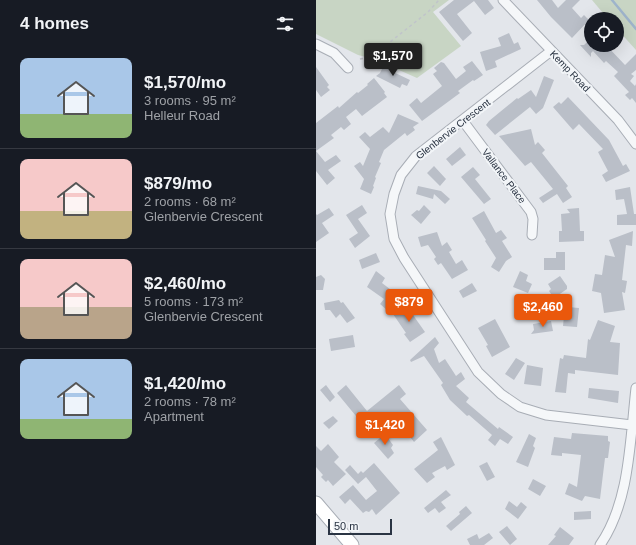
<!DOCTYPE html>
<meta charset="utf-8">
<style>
:root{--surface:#171b24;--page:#20242c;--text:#f1f3f6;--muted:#9ea1a6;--line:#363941;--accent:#ea580c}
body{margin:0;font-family:Arial,sans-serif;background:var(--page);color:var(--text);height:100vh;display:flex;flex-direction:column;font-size:15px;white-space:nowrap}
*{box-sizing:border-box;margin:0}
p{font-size:13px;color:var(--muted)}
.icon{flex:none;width:22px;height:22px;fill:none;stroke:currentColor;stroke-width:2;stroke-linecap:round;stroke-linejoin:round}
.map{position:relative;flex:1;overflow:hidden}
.details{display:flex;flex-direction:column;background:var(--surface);width:316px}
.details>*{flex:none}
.controls{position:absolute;left:268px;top:12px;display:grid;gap:8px}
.controls a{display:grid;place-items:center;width:40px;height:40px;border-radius:50%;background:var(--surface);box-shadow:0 4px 16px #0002;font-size:20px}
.scale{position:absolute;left:12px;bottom:10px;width:64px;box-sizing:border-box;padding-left:4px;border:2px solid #2a3443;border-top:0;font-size:11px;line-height:14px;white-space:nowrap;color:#2a3443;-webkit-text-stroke:3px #f2f5f8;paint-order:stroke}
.price{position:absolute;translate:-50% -34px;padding:0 9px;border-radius:4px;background:var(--accent);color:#fff;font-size:13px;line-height:26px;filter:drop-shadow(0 1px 2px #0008)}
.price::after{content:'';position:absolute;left:50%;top:24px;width:12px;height:9px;margin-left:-6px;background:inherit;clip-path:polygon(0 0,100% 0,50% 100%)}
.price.on{background:#222;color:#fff}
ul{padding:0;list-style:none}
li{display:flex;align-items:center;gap:12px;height:100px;padding:0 20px}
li+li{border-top:1px solid var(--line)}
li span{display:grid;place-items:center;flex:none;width:112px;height:80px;border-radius:8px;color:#555}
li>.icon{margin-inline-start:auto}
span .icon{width:48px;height:48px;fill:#fffc;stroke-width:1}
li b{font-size:17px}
h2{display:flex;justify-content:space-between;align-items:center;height:48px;padding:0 20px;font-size:17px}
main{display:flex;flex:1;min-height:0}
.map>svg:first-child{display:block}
</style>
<main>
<section class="details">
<h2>4 homes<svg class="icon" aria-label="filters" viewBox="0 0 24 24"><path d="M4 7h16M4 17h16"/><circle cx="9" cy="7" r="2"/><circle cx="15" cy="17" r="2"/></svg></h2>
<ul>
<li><span style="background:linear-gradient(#a9c7e8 70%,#8fb573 0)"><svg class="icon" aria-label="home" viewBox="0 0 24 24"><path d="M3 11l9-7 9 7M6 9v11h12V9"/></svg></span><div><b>$1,570/mo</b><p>3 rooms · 95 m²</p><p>Helleur Road</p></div></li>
<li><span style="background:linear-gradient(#f6c9c9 65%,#c2b280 0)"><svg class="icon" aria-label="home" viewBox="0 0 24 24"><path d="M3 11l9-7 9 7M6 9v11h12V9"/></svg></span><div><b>$879/mo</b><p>2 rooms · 68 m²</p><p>Glenbervie Crescent</p></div></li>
<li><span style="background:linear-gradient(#f6c9c9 60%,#b9a48a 0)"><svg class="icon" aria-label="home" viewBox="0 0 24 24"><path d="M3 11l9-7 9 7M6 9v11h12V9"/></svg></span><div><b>$2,460/mo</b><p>5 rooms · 173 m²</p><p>Glenbervie Crescent</p></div></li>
<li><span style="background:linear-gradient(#a9c7e8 75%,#8fb573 0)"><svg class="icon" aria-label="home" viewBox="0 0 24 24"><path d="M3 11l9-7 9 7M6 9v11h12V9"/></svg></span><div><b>$1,420/mo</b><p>2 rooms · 78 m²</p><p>Apartment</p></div></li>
</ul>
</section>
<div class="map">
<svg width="320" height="545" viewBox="0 0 320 545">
<rect width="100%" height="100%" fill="#e3e6eb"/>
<path fill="#c8d5c4" d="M0,0H133L117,12L145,46L101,78L58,59L42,55L0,34Z
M276,0H320V50L301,29V19H292Z"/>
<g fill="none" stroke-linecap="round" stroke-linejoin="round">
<path stroke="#9eb4cb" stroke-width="2.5" d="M296,0L320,29"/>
</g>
<path fill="#babfc8" d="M138,0H172L178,8L169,15L158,1L141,14L156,33L147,41L123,12Z
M221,0H236L242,8L250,0H264L256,8L265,18L268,15L273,20L256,38L235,17Z
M193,33L198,44L202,42L205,49L179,61L181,67L170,71L164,52L185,46L182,38Z
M275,38V45H290L309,65L320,54V70L315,74L318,76L314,81L319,86L320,84V103L316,98L314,100L309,95L313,92L298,76L302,72L290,61L288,63L277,51L275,53V57L264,45H268Z
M156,61L167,75L158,81L157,80L142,91L144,93L106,121L93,105L101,98L105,103L126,86L117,74L121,71L118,68L125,62L128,63L140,79L150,71L147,67Z
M68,65L76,69L75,71L94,80L91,86L86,84L84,88L60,76L64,73Z
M0,67L13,85L11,87L14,90L5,97L0,90Z
M228,76L238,80L227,108L220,114L214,107L179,135L170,125L173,121L201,98L202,99L215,90L220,97Z
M58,78L69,92L68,93L71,97L46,116L40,109L30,117L35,124L28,130L25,127L15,135L18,138L0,151L9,162L20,155L25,161L12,170L19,178L11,185L0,171V123L22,106L23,108L41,92L42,93L52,85L51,84Z
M252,97L293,140L307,166L310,164L314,171L290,182L286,175L292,171L282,152L287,149L263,124L257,130L237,107L243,102L245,104Z
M82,114L103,123L97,127L99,130L91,136L89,133L68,150L63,162L65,163L59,177L60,178L57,186L58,187L55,194L44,189L48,179L38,166L44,162L47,166L54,149L43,137L49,132L54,137L67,127L73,133Z
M215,129L219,145L222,142L229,150L226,153L252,186L250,188L256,197L247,203L241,194L227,203L223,198L237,189L215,162L209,166L183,136Z
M144,147L150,155L136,166L130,159Z
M118,166L130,179L124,186L111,173Z
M157,167L164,175L159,179L175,199L168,204L145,177Z
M102,186L125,191L134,199L129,204L118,194L117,199L100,194Z
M314,187L318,214H320V225H301V215L311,214L308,199L300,200L299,190Z
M46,205L51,213L42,219L54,236L39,248L33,239L42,233L30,215Z
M108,205L115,212L105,224L95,215L101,210L103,211Z
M13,208L18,215L6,223L13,233L0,242V214L1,215Z
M263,208L264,231H268V241L243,242V231H246L245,214L254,213L251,209Z
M168,211L180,233L185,230L191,238L186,241L196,257L190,261L183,272L175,267L180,258L169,241L170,240L156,218Z
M317,231L316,246L310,245L306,280L311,281L309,293L306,292L309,310L288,313L285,293L276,291L279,274L286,275L289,255L299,257L293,240Z
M121,232L126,246L131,242L136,250L133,252L140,264L146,260L152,270L136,279L125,263L122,265L118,259L120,257L112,245L105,247L102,237Z
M240,252H249V270H228V258H240Z
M60,253L64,262L46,269L43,260Z
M60,271L69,278L66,283L83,296L71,310L64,304L68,299L51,287Z
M204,271L212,275L210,281L216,284L212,293L197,287Z
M5,275L9,279L7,290H0V277Z
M244,276L251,286V289L238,298L233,291L235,289L232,284Z
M156,283L161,291L147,298L143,291Z
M23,300L25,303L27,302L39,318L31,323L24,314L20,318L14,310H9L8,303Z
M94,303L100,313L97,315L109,332L94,342L88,334L90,333L77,314Z
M252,307L263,308L261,327L247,326L248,316H251Z
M179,319L194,347L176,357L170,346L172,345L162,328Z
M282,320L299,326L294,342L304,343L302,375L259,370V374L252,373L250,393L239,392L244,358L247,359L248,355L270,358L272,339L274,340Z
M235,321L237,331L215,334L218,330L217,324Z
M37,335L39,347L15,351L13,339Z
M119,337L123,343L118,349L123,363L129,359L140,376L145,372L149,379L140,386L153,398L150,402L182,429L183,427L197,437L192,444L184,439L179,446L172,440L176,435L153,415L151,416L134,400L125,385L127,383L108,356L95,362L94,360Z
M200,358L209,363L198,380L189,374Z
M211,365L227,368L225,386L208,384Z
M10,385L19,397L14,402L4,390Z
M30,385L51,411L83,385L90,394L84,399L111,430L98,442L83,423L74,430L63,416L49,427L21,393Z
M273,388L303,391L302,403L272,398Z
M17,416L22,421L13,429L7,423Z
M256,433L292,436V441L294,442L292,458H289L284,499L269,496L266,501L249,494L253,483L261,487L265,455L246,453V456L235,455L238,437L255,439Z
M69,434L77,445L75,448L78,453L72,459L58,443Z
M213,434L220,438L217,446L219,448L212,467L200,462Z
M125,437L139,465L131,470L129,466L116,473L119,477L111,483L98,469L122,450L117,442Z
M12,444L23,457L18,462L30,474L17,486L12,480L10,482L5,477L7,475L0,467V446L5,451Z
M171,462L179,477L171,481L163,466Z
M58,463L84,493L60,515L56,509L53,512L50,511L47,513L34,499L29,504L23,497L37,485L50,500L61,491L50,477L42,484L29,470L34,465L42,474L45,471L47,473Z
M217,479L230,486L224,496L212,489Z
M130,490L135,495L125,502L130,508L123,513L119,508L112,513L108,508Z
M193,501L201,507L205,502L211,507L202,519L189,509Z
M150,506L156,513L135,531L130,526L144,514L143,512Z
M275,511V519L258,520V512Z
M191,526L201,539L194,545L183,532Z
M244,527L258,538L253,545H232L240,536L238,535Z
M173,533L177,538L168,545H154L151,539L161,534L163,539Z"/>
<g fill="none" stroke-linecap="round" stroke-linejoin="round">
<defs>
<path id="minor" d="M187,0L302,120L320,144
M0,44L18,53L32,68
M235,51L100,156L85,175L78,194L74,214L78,239L88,258L162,372L185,394L204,407L230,415L316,425
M147,121L215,212L217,219L216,235
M284,545C314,502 314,440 320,388"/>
<path id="secondary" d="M0,503L36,545"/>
</defs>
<use href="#minor" stroke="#a8adb5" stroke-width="11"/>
<use href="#secondary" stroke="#a8adb5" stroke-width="15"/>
<path stroke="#c0c4ca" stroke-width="1.5" stroke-dasharray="3 3" stroke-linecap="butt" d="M44,59L55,57L112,12L123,0"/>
<use href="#minor" stroke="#f5f7f9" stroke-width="9"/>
<use href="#secondary" stroke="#fff" stroke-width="13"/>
</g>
<g text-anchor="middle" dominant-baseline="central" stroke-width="4" stroke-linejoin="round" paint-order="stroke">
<g font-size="10" fill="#2a3443" stroke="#f2f5f8">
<text transform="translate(254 71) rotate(46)">Kemp Road</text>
<text transform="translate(137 129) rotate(-38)">Glenbervie Crescent</text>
<text transform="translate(188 176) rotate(53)">Vallance Place</text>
</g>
</g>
</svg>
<div class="controls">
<a><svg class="icon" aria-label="locate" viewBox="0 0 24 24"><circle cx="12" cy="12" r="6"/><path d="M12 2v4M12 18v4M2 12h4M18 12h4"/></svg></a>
</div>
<div class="scale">50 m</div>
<b class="price on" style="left:77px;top:77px">$1,570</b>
<b class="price" style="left:93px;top:323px">$879</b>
<b class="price" style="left:227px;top:328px">$2,460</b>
<b class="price" style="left:69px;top:446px">$1,420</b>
</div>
</main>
